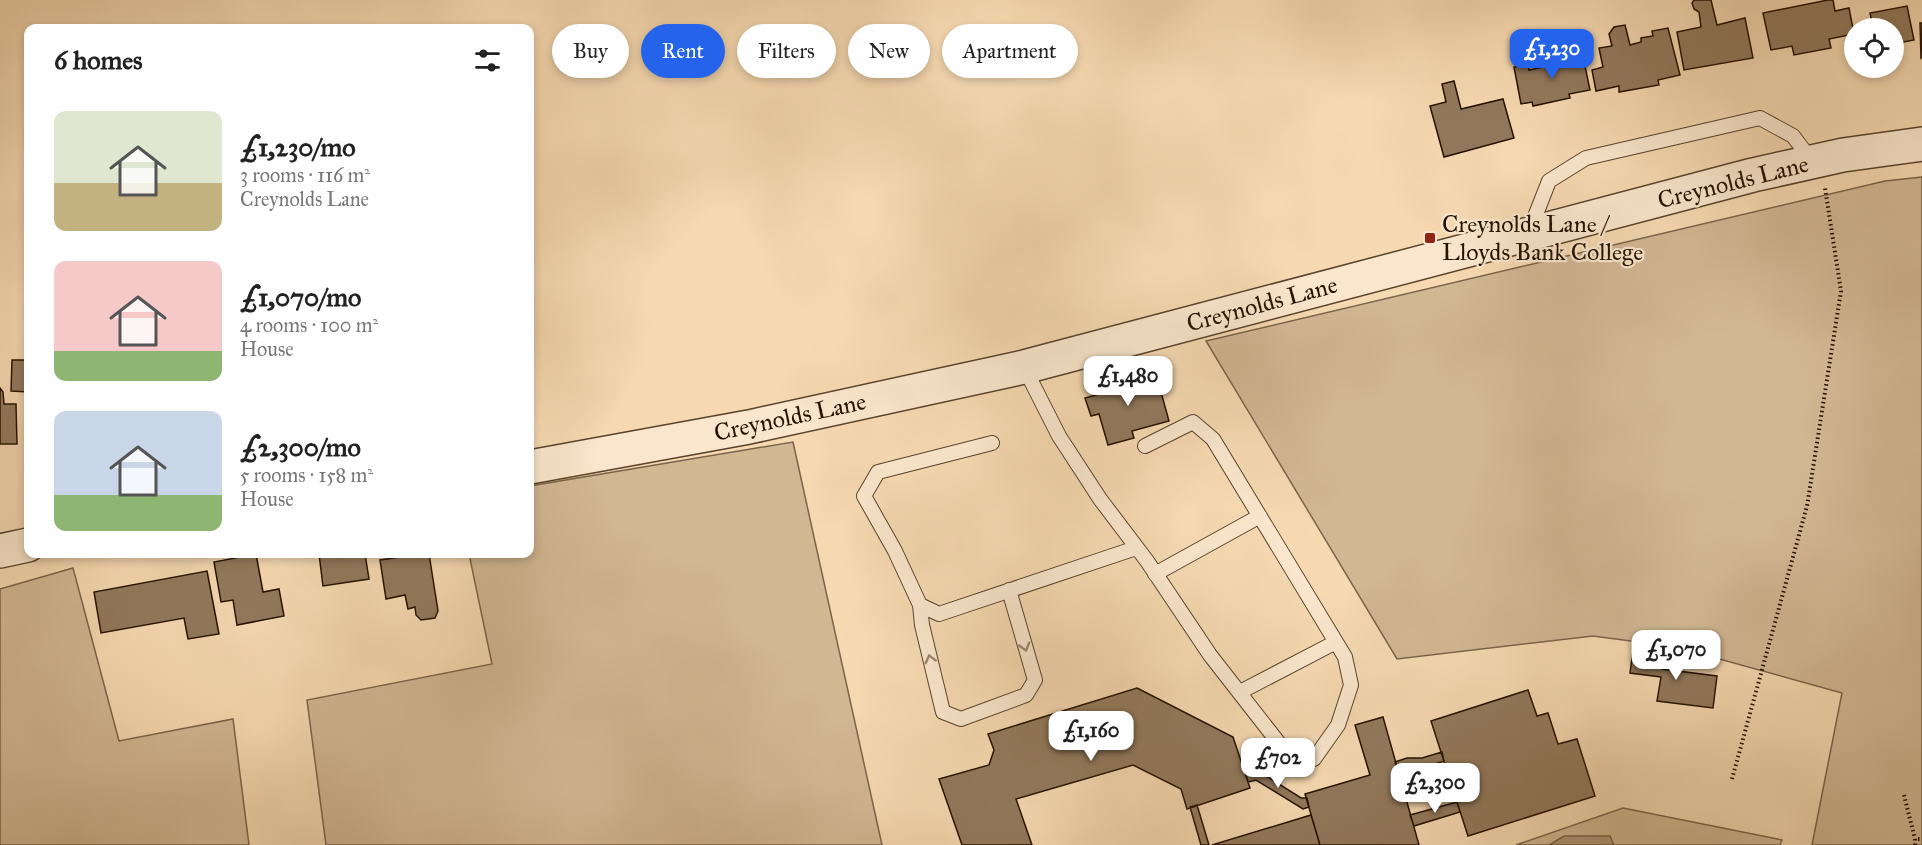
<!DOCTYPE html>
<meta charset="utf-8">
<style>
:root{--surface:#fff;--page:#f6f6f6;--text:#222;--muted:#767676;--accent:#2563eb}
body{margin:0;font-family:"IM FELL Great Primer",serif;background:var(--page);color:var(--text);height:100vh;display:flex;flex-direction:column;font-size:22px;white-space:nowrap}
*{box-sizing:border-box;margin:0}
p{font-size:20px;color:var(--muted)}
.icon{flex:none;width:33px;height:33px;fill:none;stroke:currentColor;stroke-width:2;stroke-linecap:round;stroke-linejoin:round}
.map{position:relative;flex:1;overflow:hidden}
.panel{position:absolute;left:24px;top:24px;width:510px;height:534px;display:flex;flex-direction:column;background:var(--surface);border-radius:12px;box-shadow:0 3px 9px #0003}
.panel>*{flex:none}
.banner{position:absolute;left:552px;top:24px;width:570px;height:54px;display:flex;gap:12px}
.buttons{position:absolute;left:1844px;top:18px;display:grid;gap:12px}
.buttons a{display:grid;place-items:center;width:60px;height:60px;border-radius:50%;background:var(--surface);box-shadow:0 3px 9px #0003;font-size:30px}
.price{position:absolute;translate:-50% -51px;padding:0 14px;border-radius:12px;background:#fff;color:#222;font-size:20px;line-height:39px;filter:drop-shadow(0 2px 3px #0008)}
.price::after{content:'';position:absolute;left:50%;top:36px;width:18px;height:14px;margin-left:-9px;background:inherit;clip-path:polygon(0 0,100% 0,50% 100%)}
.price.on{background:var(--accent);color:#fff}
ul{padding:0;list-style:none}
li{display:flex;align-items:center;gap:18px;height:150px;padding:0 30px}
li span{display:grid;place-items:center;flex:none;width:168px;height:120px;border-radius:12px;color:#555}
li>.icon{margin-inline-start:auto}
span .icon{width:72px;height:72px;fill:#fffc;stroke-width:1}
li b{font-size:26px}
h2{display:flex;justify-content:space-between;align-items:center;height:72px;padding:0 30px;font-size:26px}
.pill{padding:0 21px;border-radius:27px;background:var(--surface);box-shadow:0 3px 9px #0003;font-size:21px;line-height:54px}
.pill.on{background:var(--accent);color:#fff}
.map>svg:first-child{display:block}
</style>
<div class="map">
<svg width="1922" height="845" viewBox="0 0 1922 845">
<rect width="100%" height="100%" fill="#f6d9b1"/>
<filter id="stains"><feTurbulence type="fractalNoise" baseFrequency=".00333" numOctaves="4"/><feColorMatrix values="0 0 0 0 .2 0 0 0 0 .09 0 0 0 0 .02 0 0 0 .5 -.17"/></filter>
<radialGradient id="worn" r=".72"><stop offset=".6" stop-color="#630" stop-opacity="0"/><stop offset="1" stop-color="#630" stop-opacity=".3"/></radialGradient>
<path fill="#d2b793" stroke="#7c644a" stroke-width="1.5" d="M1922,177V845H1812L1842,693L1676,647L1593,636L1397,659L1206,341L1885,181Z
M793,442L882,845H326L307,700L492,664L469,554H530V486Z
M73,568L119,741L233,719L249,845H0V589Z
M1623,808L1782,840L1780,845H1516Z"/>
<path fill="#af9575" stroke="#786046" stroke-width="1.5" d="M1564,836H1610L1614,845H1549Z"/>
<path fill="#92795c" stroke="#251100" stroke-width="1.5" d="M1694,0H1711L1717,25L1745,18L1753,58L1684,70L1677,32L1701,27L1699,12L1694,9L1692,3Z
M1828,0H1833L1835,11L1849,8L1854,34L1829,39L1831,48L1794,55L1792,46L1771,50L1763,13Z
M1907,6L1914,40L1893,44V28H1873L1870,13Z
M1920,23H1922V57L1921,58Z
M1625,25L1630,45L1641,42V38L1653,36L1652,31L1668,28L1680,75L1658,80L1659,85L1619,92V86L1596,91L1592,70L1603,67L1599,48L1612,46L1609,34L1614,27Z
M1582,52L1590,90L1569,94L1570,98L1533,106L1532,102L1521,104L1514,67L1528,64L1529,70L1557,64L1555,58Z
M1454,81L1461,109L1503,99L1514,138L1444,157L1430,106L1446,102L1442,84Z
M12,360H28V392L11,391Z
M1156,374L1169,421L1132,431L1134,438L1108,445L1099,414L1091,416L1085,398L1096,395L1093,386L1120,379L1121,384Z
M0,388L3,392L4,404H16L17,444H0Z
M256,554L263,592L279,589L284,616L237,625L233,600L221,602L214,562Z
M319,554H365L369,579L323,586Z
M422,554H429L438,611L435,618L421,620L416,615L415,607L408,609L405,595L386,599L380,560Z
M207,571L219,634L188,639L184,618L101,633L94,592Z
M1633,650L1663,654L1662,669L1717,676L1713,708L1657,701L1661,677L1630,673Z
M1137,688L1233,737L1250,788L1187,809L1181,789L1133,765L1016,799L1032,845H962L939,779L989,765L994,750L988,734Z
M1528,690L1537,716L1548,713L1558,744L1577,739L1595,796L1468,836L1431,721Z
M1383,717L1419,845H1320L1305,794L1370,775L1355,725Z
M1442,752L1444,761L1426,767L1410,768L1399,773L1395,762L1407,758H1422Z
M1257,770L1301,798H1307L1309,807L1303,809L1256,780L1248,782L1246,775Z
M1457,802L1460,812L1414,826L1410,815Z
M1197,805L1209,845H1201L1190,807Z
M1311,815L1320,845H1212Z"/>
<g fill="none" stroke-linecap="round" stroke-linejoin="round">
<defs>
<path id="service" d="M1529,232L1549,181L1586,158L1760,118L1793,136L1812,161
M1024,367L1059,436L1100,499L1147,561L1210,655L1292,760L1314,759L1338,725L1351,685L1345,657L1213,439L1193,422L1145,446
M992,443L878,472L864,496L895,551L920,605L939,614L1136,548
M1155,574L1260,516
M920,605L922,625L943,712L961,719L1026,695L1035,680L1009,590
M1240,692L1336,642"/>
<path id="tertiary" d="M530,467L749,427L1024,367L1753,175L1843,155L1922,144
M0,551L28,545"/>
</defs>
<use href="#service" stroke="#59432c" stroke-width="16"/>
<use href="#tertiary" stroke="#59432c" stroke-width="36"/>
<path stroke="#251100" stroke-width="4" stroke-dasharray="1.5 3" stroke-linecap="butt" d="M1732,779L1807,506L1841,291L1825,188
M1904,795L1915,839
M1915,845V839H1922"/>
<use href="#service" stroke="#f9e6cc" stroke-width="14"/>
<use href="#tertiary" stroke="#f9e6cc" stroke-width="33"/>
</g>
<defs><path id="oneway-chevron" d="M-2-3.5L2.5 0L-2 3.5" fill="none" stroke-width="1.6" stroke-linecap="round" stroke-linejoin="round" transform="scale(1.5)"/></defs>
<g stroke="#9a8670">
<use href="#oneway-chevron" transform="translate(1025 647) rotate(74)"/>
<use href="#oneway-chevron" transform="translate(930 659) rotate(-104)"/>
</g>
<rect fill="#8f2418" stroke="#f9e6cc" stroke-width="2" x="1424" y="232" width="12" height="12" rx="3"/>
<g text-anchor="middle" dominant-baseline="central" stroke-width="4.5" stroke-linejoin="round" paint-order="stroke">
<g font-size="24" fill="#251100" stroke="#f9e6cc">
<text transform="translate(1733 182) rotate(-14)">Creynolds Lane</text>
<text transform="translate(1262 304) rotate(-15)">Creynolds Lane</text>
<text transform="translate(790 417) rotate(-12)">Creynolds Lane</text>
</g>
<g font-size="24" fill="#251100" stroke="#f9e6cc" text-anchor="start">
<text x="1442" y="224">Creynolds Lane /<tspan x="1442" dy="28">Lloyds Bank College</tspan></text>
</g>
</g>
<rect width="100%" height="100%" filter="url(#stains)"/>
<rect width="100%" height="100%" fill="url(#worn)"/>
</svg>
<div class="buttons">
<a><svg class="icon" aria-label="locate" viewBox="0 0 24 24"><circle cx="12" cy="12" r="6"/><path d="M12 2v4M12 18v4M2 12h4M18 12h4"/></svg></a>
</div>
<b class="price on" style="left:1552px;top:80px">£1,230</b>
<b class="price" style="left:1128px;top:407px">£1,480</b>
<b class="price" style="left:1676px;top:681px">£1,070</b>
<b class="price" style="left:1091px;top:762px">£1,160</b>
<b class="price" style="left:1278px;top:789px">£702</b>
<b class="price" style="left:1435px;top:814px">£2,300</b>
<div class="banner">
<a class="pill">Buy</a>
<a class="pill on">Rent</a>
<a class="pill">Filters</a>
<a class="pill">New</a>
<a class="pill">Apartment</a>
</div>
<section class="panel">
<h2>6 homes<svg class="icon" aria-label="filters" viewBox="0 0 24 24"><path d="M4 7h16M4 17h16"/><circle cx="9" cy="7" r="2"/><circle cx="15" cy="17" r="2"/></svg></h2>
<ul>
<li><span style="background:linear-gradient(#dfe7d0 60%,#c2b280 0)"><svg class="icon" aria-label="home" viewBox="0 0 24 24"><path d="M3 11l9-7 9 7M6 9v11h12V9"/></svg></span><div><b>£1,230/mo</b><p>3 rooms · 116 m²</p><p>Creynolds Lane</p></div></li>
<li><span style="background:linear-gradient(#f6c9c9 75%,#8fb573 0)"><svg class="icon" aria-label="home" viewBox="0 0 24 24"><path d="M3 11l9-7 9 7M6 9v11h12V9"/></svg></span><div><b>£1,070/mo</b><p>4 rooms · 100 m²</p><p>House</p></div></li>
<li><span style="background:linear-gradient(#c9d6e8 70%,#8fb573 0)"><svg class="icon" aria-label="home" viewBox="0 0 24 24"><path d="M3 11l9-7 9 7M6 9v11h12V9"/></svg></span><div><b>£2,300/mo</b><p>5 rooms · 158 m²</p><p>House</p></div></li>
</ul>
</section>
</div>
